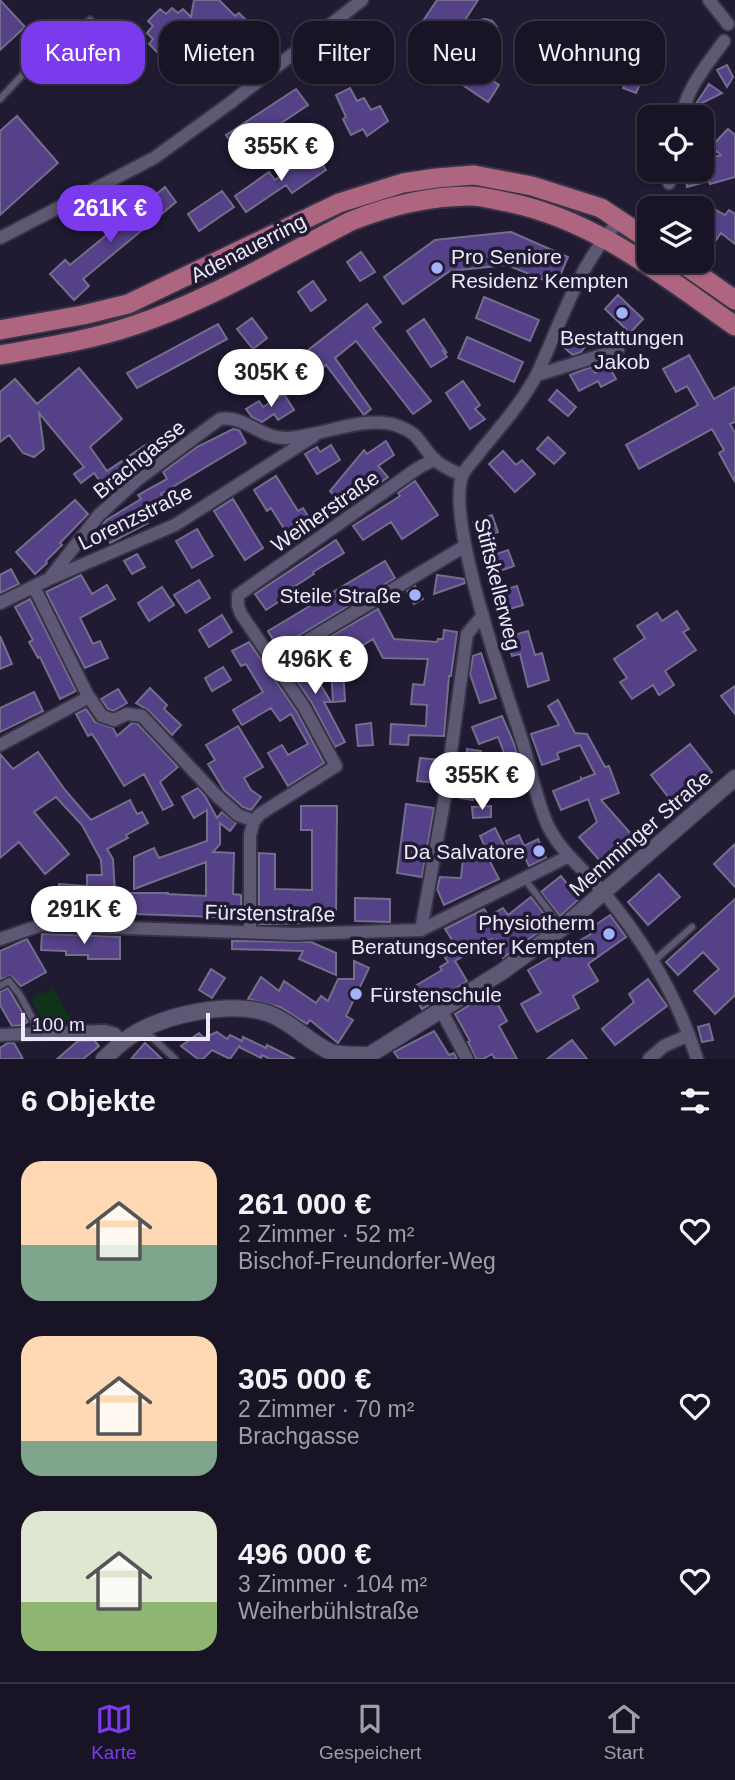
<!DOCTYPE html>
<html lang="de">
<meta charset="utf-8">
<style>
:root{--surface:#181426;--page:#252132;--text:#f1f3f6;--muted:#9f9ea7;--line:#363343;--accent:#7c3aed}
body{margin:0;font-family:Arial,sans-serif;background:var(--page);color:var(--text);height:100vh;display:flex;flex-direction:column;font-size:26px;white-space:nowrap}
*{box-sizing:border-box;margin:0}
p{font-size:23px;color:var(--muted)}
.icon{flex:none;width:38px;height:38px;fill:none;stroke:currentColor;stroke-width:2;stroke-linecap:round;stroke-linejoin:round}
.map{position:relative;height:1059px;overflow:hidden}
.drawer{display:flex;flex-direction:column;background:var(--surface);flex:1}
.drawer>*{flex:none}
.hud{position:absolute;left:21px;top:21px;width:693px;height:63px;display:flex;gap:14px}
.fabs{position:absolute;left:637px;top:105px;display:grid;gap:14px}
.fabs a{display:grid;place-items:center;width:77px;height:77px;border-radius:14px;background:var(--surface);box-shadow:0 2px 5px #0004,0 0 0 2px var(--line);font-size:35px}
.scale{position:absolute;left:21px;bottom:18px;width:189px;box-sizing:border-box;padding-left:7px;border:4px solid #eceafa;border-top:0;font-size:19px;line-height:24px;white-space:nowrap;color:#eceafa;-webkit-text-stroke:5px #201a32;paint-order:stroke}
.price{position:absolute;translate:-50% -60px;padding:0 16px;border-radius:24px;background:#fff;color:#222;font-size:23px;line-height:46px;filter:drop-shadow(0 2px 4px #0008)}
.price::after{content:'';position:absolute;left:50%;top:42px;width:21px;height:16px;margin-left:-10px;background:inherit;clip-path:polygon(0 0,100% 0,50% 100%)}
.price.active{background:var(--accent);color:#fff}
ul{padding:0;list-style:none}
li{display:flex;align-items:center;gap:21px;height:175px;padding:0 21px}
li span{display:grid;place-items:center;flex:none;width:196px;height:140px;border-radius:21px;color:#555}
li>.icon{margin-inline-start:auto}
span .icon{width:84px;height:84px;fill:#fffc;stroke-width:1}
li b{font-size:30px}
h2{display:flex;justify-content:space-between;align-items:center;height:84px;padding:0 21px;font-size:30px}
.tag{padding:0 24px;border-radius:21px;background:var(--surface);box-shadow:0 2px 5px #0004,0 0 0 2px var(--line);font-size:24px;line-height:63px}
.tag.active{background:var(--accent);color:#fff}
.tab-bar{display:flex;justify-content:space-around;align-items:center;height:98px;border-top:2px solid var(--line);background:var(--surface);font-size:19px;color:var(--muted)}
.tab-bar a{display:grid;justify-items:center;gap:4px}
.tab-bar .active{color:var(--accent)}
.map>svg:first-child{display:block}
</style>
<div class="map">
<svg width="735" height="1059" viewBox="0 0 735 1059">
<rect width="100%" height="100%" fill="#201a32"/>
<path fill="#0e3316" d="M53,988L71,1020L42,1022L31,999Z"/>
<path fill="#544187" stroke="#736e8b" stroke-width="2" d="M0,0L25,27L0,50Z
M194,0H219L235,16L239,13L251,25L246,30L253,37L246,44L250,47L238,60L234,55L228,62L221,55L218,59L204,46L201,49L196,43L182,57L177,52L171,59L165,53L161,56L149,44L153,39L147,33L153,26L148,21L160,9L166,14L172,8L178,13L183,9L191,17Z
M437,0H478L463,23L485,19L492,21L497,27L498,34L496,41L491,46L483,47L476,45L467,35L454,37L445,49L499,85L488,102L418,55L429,38L417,30Z
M96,51L108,60L93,79L81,71Z
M727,65L733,77L727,87L717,70Z
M632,66L645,72L636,93L623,88Z
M709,84L722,93L694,107Z
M350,88L357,101L364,98L371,110L380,106L388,121L367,136L363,129L351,135L343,119L346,117L336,95Z
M296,89L308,105L238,152L226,135Z
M17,116L58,163L0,215V131Z
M728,129L735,135V177L710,184L709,181L687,187L684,170H706L704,160L721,155L711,147Z
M315,153L326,170L292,193L286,185L246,212L235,196L269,172L275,180Z
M165,187L176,202L83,279L89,286L74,300L50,274L65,260L70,265Z
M222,191L234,207L199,231L188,214Z
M707,205L725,215L729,210L735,214V244L721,233L716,240L702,230V212Z
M511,232L568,257L556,285L507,265L450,271L403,304L384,277L435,240Z
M361,252L375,272L360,281L347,262Z
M313,281L326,300L311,311L298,292Z
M618,295L643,319L630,333L605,309Z
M484,297L539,320L530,341L476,318Z
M367,304L381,322L373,328L431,401L413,414L356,341L335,358L371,409L364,415L326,365L321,369L307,351Z
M252,318L267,338L253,349L237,329Z
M424,319L447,353L442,350L447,357L431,367L407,331Z
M218,324L227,339L137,388L127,373Z
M570,329L588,343L581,352L573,355L560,344Z
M467,337L523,362L514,382L458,358Z
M689,355L714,399L735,387V422L730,424L735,433V482L719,453L724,450L712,429L639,469L626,445L698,405L687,386L676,392L663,369Z
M609,366L616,379L601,387L598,381L579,391L570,375L591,367L595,373Z
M79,368L122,419L90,447L107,471L150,442L157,454L127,477L109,494L94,473L81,483L74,474L84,467L39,413L44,449L34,457L23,453L9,435L0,442V392L15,379L37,404Z
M463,381L480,405L475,409L485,419L470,429L446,393Z
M557,390L576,407L568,416L549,400Z
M284,394L294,410L278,420L274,414L262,422L252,417L246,409L259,401L263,407Z
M233,429L239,430L246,443L161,494L165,502L143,514L148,523L110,543L101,527L105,521L141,499L138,495L167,479L163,472L197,447Z
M548,437L565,453L554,464L537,449Z
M386,441L394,455L378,466L388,477L345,508L330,491L364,450L367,454Z
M331,445L340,460L317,474L305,454L317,447L320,452Z
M503,451L516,465L522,460L535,474L515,492L489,464Z
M276,476L298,511L303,508L316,529L293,543L271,508L267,511L254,490Z
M415,481L438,515L402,539L391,522L363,540L353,526L400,496L398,493Z
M233,499L263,548L245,560L214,511Z
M75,500L88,514L60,543L62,545L46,561L47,563L35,574L16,552Z
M492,515L498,532L478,538L473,522Z
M197,529L213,556L192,568L176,541Z
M336,540L344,553L313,572L314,574L286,592L289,595L266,610L255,594Z
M508,550L514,566L494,573L488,557Z
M137,554L145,567L132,574L124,561Z
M385,561L395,578L278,648L268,631Z
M11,569L19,584L0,593V575Z
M81,575L92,594L107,585L115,599L80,618L93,644L100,641L108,658L85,668L46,592Z
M437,575L464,579L465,583L434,594Z
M199,580L210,598L186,613L174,595Z
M415,586L423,599L414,604L407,591Z
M517,586L523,605L503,611L497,592Z
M162,587L174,605L149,621L138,603Z
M30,599L76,691L60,699L40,657L38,658L29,642L33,640L15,607Z
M378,609L394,639L437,642L438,639H443L444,630L457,632L451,676H449L444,736L409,735L408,745L390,744L391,724L426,726L427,705L411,704L413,684L424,685L428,659L383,658L373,639L342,658L330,637Z
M677,611L689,629L683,632L696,650L665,671L674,685L659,695L653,685L632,699L620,682L627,678L614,659L645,638L637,626L657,613L662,621Z
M222,615L232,632L209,647L199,630Z
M528,631L535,655L542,653L549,680L528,687L520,654L512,656L507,637Z
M0,636L12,664L0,669Z
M249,642L297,712L324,763L288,786L268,753L282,745L288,755L308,744L291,714L280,721L271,708L242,725L233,710L263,692L246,664L241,666L232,651Z
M481,653L496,698L480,703L470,674L473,656Z
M302,654L331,702H324L345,742L335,747L312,703L285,664Z
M223,667L231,680L212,691L205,678Z
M343,667L345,701L333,702L331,668Z
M735,686V714L721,696Z
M150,688L167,705L164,709L181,725L172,735L148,710L136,703Z
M118,689L127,703L113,711L108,709L101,699Z
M34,692L43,711L0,732V708Z
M558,700L575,733L587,734L605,767L609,766L619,793L601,800L639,843L608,870L579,837L597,822L588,799L561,810L553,791L581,780V778L582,779L595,774L580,745L557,753L559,759L542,765L531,734L559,725L548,706Z
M86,709L95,722L113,728L117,736L132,723L138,724L178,767L160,782L173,805L163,810L144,774L124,786L98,743L92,734L88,736L76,714Z
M502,716L515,746L525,786L512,791L502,765L508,763L498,737L479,744L472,727Z
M371,723L373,745L358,746L356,725Z
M238,726L263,767L244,778L251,790L261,797L251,810L243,807L224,790L208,764L215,760L206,745Z
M690,744L712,772L673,803L651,775Z
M467,749L481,751L473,800L460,798Z
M38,752L65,790L91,820L130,800L137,814L142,812L148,823L126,835L128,838L107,849L113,859L115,893H168V894L206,896V862L134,889V857L154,848L159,858L207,841V810L194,818L182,797L198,788L205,796L217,818L222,812L236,823L230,831L220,823V844L213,852L234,853L233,894L241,895V918L57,911L59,884L87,886V875H102L101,860L82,825L56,797L34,812L69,854L45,874L19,842L0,858V754L13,769Z
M420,758L440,760L438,783L417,781Z
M406,804L434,808L422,877L397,873Z
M301,806H337L336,917H328V923L259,924V853L275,854V889L312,890V830H301Z
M491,806V817L473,818L472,807Z
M495,828L505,848L489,856L480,836Z
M519,835L524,846L538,839L546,858L529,866L522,851L512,855L506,841Z
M735,844V887L714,864Z
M464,848L484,850L499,879L444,905L437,889L440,877L461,878Z
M659,874L680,897L648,925L628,902Z
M561,876L579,899L560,916L541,892Z
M531,897L551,923L503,958L492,939L455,961L467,981L422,1009L410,989L442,970L440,967L448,962L441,951L454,943L445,929L484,909L489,916L503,908L508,915Z
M355,898L390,899V922L355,921Z
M735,899V995L715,1014L694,991L719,969L703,952L678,975L666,962Z
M610,915L626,937L588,964L598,981L573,996L579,1008L537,1032L521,1004L541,993L528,970L591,934L588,930Z
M42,934L120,937V959H88V955H66V951L41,950Z
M27,939L46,972L21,986L11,976L0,979V951Z
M232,941L311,942L336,953V975L299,959L303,951L232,949Z
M354,961L369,968L346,1016L353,1020L338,1043L310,1020L307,1024L280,1007L248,999L261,977L279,991L284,981L316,1003L321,996L328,1001L338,979H354Z
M211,969L225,978L212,998L199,990Z
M648,979L667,1006L615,1045L602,1029L634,1002L629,994Z
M8,988L28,1022L23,1025L12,1026L0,1005V992Z
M491,992L507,1021L499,1026L517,1059H495L492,1054L483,1059H476L468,1042L470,1041L455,1014Z
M709,1024L713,1040L702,1042L698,1027Z
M434,1031L449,1055L454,1053L457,1059H399L394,1052Z
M217,1032L227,1039L230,1035L242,1041L243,1037L266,1048L267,1045L295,1059H270L262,1055L261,1058L239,1047L240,1045L230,1059L212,1050L203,1059H198L181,1046L199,1033L204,1038Z
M94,1040L99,1046L83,1059H57L78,1041Z
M572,1040L587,1059H547Z
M8,1043H14L23,1059H0V1048Z
M145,1043L162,1059H131Z"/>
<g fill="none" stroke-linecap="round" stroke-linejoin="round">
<defs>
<path id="service" d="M0,99L27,70L90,20
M524,878L561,927
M654,961L692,927
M0,986L9,981L20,995L40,1033
M143,1029L175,1059"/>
<path id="minor" d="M709,0L728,24
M683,117C683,92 710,61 724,41
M669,183L675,170
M620,220C578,265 563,318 538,372C524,400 502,425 482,449C477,457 467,466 463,474C444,516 506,691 522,740C530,768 536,799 548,826C562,854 586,871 605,894C646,944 678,997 697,1059
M0,238L154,158L230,103L362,0
M537,375L618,350
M49,579L99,515L137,480L220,419C244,415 260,438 285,438C318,437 365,415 395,425C422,434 418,443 434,459C442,467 453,471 462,475
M34,587L87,694L102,716L114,720L127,714L142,716L217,796L238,815L254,821
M0,603L49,579L175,525L314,436
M275,660L465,546
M0,745L89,697
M421,930L445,796L467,634L483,615
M250,932V835L254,821L260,814L336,766L304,707L241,614L238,606V595L418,468L435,459
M0,939L41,925L295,934L421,930L567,857
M441,1010L467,1059
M0,1035L105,1031L115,1034L122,1042
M649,1059L664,1046L689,1035"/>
<path id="tertiary" d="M104,1059C114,1049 124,1040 137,1032C170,1014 230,1001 267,1013C291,1021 309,1043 331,1052C341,1056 357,1054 368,1055
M363,1059L503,971L562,928L735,778"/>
<path id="primary" d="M679,261L735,300
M0,330L83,315L128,304L339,203L403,183L436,178L474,175L532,186L601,208L649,240
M0,355C46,347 91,340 135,325C209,300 281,257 351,221C389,206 430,196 470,196C482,196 495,200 507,202C594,219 664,276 735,326"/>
</defs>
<use href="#service" stroke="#373346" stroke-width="10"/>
<use href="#minor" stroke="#373346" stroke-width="16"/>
<use href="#tertiary" stroke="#373346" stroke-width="19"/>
<use href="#primary" stroke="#373346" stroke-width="23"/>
<use href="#service" stroke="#5e5874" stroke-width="6"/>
<use href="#minor" stroke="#5e5874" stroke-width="12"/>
<use href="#tertiary" stroke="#5e5874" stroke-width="16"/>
<use href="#primary" stroke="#ae657f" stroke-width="19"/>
</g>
<g fill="#a4b2fc" stroke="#201a32" stroke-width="2.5">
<circle cx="437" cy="268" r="7"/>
<circle cx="622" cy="313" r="7"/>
<circle cx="415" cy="595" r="7"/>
<circle cx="539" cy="851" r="7"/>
<circle cx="609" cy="934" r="7"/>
<circle cx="356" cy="994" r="7"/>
</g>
<g text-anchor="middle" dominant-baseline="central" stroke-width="7" stroke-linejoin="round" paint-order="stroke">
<g font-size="21" fill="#eceafa" stroke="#201a32">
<text transform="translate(248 248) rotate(-27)">Adenauerring</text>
<text transform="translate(139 459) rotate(-39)">Brachgasse</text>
<text transform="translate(325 511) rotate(-35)">Weiherstraße</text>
<text transform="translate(135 517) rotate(-26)">Lorenzstraße</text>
<text transform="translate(498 584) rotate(76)">Stiftskellerweg</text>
<text transform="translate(640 833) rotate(-41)">Memminger Straße</text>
<text transform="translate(270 913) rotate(1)">Fürstenstraße</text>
</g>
<g font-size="21" fill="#eceafa" stroke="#201a32" text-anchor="end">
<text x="451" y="256" text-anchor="start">Pro Seniore<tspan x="451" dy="24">Residenz Kempten</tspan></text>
<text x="622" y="337" text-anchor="middle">Bestattungen<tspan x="622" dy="24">Jakob</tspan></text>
<text x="401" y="595">Steile Straße</text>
<text x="525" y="851">Da Salvatore</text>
<text x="595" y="922">Physiotherm<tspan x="595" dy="24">Beratungscenter Kempten</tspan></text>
<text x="370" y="994" text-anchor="start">Fürstenschule</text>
</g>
</g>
</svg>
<div class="fabs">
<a><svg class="icon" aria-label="locate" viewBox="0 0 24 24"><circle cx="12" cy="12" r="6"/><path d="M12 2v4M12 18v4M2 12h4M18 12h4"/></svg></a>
<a><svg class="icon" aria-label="layers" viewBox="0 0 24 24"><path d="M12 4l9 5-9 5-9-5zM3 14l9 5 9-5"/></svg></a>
</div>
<div class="scale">100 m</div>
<b class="price" style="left:281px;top:183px">355K €</b>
<b class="price active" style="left:110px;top:245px">261K €</b>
<b class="price" style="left:271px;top:409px">305K €</b>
<b class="price" style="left:315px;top:696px">496K €</b>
<b class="price" style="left:482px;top:812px">355K €</b>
<b class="price" style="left:84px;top:946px">291K €</b>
<div class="hud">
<a class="tag active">Kaufen</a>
<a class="tag">Mieten</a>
<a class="tag">Filter</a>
<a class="tag">Neu</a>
<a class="tag">Wohnung</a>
</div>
</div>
<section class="drawer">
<h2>6 Objekte<svg class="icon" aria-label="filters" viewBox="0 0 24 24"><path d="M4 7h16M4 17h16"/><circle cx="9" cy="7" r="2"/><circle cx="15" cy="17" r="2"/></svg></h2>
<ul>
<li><span style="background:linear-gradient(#ffd9b3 60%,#7fa58c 0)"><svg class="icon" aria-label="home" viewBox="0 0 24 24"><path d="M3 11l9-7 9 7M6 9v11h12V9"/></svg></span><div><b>261 000 €</b><p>2 Zimmer · 52 m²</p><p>Bischof-Freundorfer-Weg</p></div><svg class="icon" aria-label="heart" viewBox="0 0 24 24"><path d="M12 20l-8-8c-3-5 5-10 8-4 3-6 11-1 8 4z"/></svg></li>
<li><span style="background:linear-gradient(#ffd9b3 75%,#7fa58c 0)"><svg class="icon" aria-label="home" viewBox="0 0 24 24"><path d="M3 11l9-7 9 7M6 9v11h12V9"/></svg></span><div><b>305 000 €</b><p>2 Zimmer · 70 m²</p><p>Brachgasse</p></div><svg class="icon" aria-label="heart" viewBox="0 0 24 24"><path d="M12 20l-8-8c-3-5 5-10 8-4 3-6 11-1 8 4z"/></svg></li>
<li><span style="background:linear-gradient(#dfe7d0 65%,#8fb573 0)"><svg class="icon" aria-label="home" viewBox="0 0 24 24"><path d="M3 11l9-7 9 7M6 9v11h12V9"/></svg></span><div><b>496 000 €</b><p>3 Zimmer · 104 m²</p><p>Weiherbühlstraße</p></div><svg class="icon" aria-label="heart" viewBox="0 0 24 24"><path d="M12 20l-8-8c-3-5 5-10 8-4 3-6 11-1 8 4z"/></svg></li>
</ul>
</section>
<nav class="tab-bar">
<a class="active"><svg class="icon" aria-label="map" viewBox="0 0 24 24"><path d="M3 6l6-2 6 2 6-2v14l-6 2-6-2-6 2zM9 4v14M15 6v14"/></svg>Karte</a>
<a><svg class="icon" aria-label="saved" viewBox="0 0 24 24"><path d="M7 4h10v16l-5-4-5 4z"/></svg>Gespeichert</a>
<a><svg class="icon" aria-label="home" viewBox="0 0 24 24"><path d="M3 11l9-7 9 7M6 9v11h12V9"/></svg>Start</a>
</nav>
